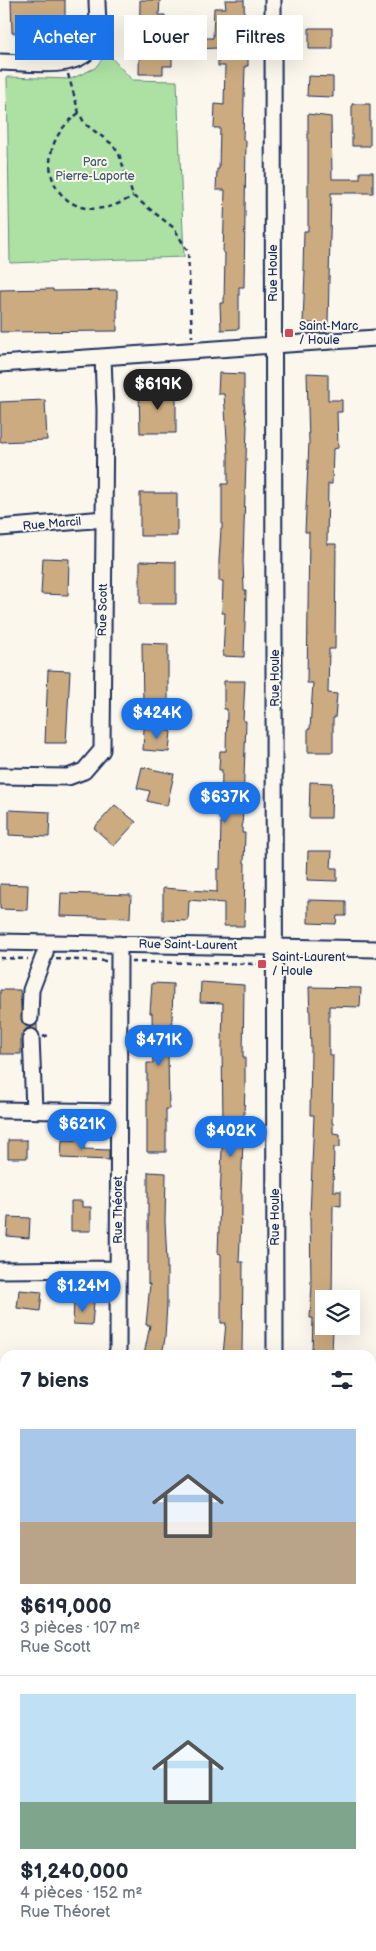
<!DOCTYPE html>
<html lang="fr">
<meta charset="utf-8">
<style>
:root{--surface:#fff;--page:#f6f6f7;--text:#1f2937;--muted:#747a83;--line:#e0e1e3;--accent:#1a73e8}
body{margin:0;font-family:"Balsamiq Sans",sans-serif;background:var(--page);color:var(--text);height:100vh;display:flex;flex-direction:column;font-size:19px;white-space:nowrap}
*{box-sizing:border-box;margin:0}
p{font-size:16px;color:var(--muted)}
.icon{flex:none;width:28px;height:28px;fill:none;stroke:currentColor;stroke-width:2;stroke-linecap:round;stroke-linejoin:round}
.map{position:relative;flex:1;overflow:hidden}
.panel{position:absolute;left:0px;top:1350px;width:376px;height:601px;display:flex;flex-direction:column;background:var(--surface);border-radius:15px 15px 0 0;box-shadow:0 5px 20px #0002}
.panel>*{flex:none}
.hud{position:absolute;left:15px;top:15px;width:346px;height:45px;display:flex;gap:10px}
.buttons{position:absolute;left:315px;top:1290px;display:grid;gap:10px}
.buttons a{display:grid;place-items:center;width:45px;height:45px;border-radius:0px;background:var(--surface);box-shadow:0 5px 20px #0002;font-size:25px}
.price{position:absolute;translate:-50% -42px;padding:0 11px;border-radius:18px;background:var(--accent);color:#fff;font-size:16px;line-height:32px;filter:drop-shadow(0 1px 2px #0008)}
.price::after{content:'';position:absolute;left:50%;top:30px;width:15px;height:11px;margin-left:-8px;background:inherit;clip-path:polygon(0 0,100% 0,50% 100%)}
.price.active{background:#222;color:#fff}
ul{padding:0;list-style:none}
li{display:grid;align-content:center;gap:10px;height:265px;padding:0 20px}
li+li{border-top:1px solid var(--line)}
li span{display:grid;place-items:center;height:155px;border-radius:0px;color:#555}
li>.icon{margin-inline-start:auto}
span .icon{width:90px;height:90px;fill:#fffc;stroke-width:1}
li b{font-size:21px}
h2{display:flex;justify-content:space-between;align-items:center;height:60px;padding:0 20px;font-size:21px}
.tag{padding:0 18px;border-radius:0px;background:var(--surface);box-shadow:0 5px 20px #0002;font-size:18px;line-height:45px}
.tag.active{background:var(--accent);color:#fff}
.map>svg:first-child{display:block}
</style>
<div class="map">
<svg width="376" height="1951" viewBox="0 0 376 1951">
<rect width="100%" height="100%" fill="#fbf7ec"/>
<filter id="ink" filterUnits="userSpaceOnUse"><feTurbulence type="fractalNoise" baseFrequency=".02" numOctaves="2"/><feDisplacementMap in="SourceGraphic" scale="10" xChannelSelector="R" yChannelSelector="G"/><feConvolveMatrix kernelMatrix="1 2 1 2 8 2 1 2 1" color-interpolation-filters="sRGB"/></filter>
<g filter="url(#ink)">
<path fill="#ade1a3" stroke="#648880" d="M107,53L132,80L177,81L184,257L10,263L7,77L71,79L95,68Z"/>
<path fill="#ccab80" stroke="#1b2f5e" d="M11,0H65V32L12,33Z
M140,0H160L159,15H165V53H172V66H163V74H139Z
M225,0H244L245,43H248V66H245L244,99L243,140H246L244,287H239V329L221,330L220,303H224L225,253H223L225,190H216L217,169H219L220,128H214L215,104L224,105L225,66H218V48L195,49V38H213L214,8H226Z
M309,28H332V49H309Z
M308,76L333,77V97L307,96Z
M352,104H370V146H352Z
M308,114L331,117L332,179H360V172H373V193H331L328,324L303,323L305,270H303L304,231H308Z
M53,289V291L117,290V331L0,332V290Z
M219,373L244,374V402L247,426L243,561L244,590H246L244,657L223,656L225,613H222L223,581H219V561L221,529H222V484H228V454L224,394H218Z
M307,373L328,374V400H342V412H337L338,448L333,449L332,484H328L327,544H336L335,649H329L328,693L337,694L335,718H333V752H308V729H310L313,683H307L309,532H305L309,442Z
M176,389V433H140L139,390Z
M45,400L47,440L0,442V402Z
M140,493H177V536H140Z
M43,558L69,559L68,595L41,594Z
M140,561L176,562V604H140Z
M142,643L168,644V705H143Z
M48,670L70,671L66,743H45Z
M224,681H245L243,721H246L242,833H245L244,863H245L244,926H224V903L189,900L188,921L163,920V888L217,892V869H220L221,819L222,770H219L220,751H226L227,709H224Z
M144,728L171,731L169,752L143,750Z
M142,767L174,774L167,806L147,801L150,791L137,788Z
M310,782L332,783L331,818H309Z
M115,805L136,822L114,846L94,828Z
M9,810L50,812L49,837L9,835Z
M308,851H332L331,868H337V881L307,880Z
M0,884L28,885L27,910L0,909Z
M61,893L131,895L130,918L60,916Z
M308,900L346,901V916H337L336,924L308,923Z
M201,982L244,985L243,1057H245V1088L241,1193H242V1218H241L239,1262H243L242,1355H223L226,1323H221V1254L218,1253L223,1122L222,1047L223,1003L200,1002Z
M152,983L173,984L171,1055H168L169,1109H166V1152H147V1063H153L152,1013H150Z
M309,987L361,988L360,1007L329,1006V1055H333L332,1123H333V1133L340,1134V1147H334L333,1191H341V1206L333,1205L332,1299H324V1327L333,1328L332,1353L312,1352L313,1318H310L312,1284H311L310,1216L314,1115H310L311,1048Z
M0,990H20L22,1022L29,1027L37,1024V1031L30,1028L26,1029L21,1035V1054H0Z
M8,1140H27V1158H8Z
M62,1140L84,1141V1149L109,1150V1160L61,1158Z
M148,1172L166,1173L165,1221L167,1262V1304L165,1338L162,1355H144L150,1325H146L150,1284H148Z
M71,1201H82V1207H91V1231H71Z
M8,1217L30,1218L29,1238L7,1236Z
M19,1290L42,1292L40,1311L17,1308Z
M74,1300L94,1302L92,1325L73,1324Z"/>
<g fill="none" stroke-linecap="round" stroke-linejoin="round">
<defs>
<path id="minor" d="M273,0L275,1355
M0,62C28,62 89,75 97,35C99,25 97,11 97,0
M0,364L376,338
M0,528L104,519
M0,776L68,777L84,771L102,750L105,410L103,357
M0,942L376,949
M30,1018L31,990L45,953L46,943
M31,1037L34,1109
M0,1110L118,1112
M0,1270L118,1269
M116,1355L118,1350L119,944
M0,1530L5,1526
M371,1636L376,1659
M0,1696L5,1695
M371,1912H376
M0,1927H5
M59,1946V1951
M220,1946V1951"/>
</defs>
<use href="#minor" stroke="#1b2f5e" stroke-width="19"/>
<path stroke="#1b2f5e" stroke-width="2.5" stroke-dasharray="5 4" stroke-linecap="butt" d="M68,74L79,113L85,124L112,144L119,154L133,196L174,228L188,252L192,337
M79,113C18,156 62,241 133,196
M0,958L28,959
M56,959L106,961
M131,962L261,964
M43,1037L51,1034"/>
<use href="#minor" stroke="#fbf7ec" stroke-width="15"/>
</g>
</g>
<g fill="#d1495b" stroke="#fbf7ec" stroke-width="2">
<rect x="284" y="328" width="10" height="10" rx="2.5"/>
<rect x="257" y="959" width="10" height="10" rx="2.5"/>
</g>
<g text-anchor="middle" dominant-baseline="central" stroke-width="4" stroke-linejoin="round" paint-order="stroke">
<g font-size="12" fill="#405c6f" stroke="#fbf7ec">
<text x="95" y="162">Parc<tspan x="95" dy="14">Pierre-Laporte</tspan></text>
</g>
<g font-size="12" fill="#1b2f5e" stroke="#fbf7ec">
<text transform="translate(273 273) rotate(-90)">Rue Houle</text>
<text transform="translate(52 524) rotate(-5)">Rue Marcil</text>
<text transform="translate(103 610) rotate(-89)">Rue Scott</text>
<text transform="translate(275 678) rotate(-90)">Rue Houle</text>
<text transform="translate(188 945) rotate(1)">Rue Saint-Laurent</text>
<text transform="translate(118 1210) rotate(-90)">Rue Théoret</text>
<text transform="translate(275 1217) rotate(-90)">Rue Houle</text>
</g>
<g font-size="12" fill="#1b2f5e" stroke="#fbf7ec" text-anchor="start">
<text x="299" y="326">Saint-Marc<tspan x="299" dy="14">/ Houle</tspan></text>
<text x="272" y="957">Saint-Laurent<tspan x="272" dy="14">/ Houle</tspan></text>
</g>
</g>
</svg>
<div class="buttons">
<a><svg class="icon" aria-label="layers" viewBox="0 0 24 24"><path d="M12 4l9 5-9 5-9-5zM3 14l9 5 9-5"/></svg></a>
</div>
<b class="price active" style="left:158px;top:411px">$619K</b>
<b class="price" style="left:157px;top:740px">$424K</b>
<b class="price" style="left:225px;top:824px">$637K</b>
<b class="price" style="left:159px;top:1067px">$471K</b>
<b class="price" style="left:82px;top:1151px">$621K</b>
<b class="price" style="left:231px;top:1158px">$402K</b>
<b class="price" style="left:83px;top:1313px">$1.24M</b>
<div class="hud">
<a class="tag active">Acheter</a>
<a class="tag">Louer</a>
<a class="tag">Filtres</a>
</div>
<section class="panel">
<h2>7 biens<svg class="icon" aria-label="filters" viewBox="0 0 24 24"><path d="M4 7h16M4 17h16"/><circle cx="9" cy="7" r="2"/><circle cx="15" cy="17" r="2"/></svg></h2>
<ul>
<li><span style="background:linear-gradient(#a9c7e8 60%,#b9a48a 0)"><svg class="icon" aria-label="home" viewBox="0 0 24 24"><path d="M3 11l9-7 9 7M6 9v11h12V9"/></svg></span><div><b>$619,000</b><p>3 pièces · 107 m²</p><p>Rue Scott</p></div></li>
<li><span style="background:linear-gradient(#bfe0f5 70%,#7fa58c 0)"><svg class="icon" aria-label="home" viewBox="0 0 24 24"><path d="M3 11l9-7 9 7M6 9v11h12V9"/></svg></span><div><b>$1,240,000</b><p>4 pièces · 152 m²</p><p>Rue Théoret</p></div></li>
</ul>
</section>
</div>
